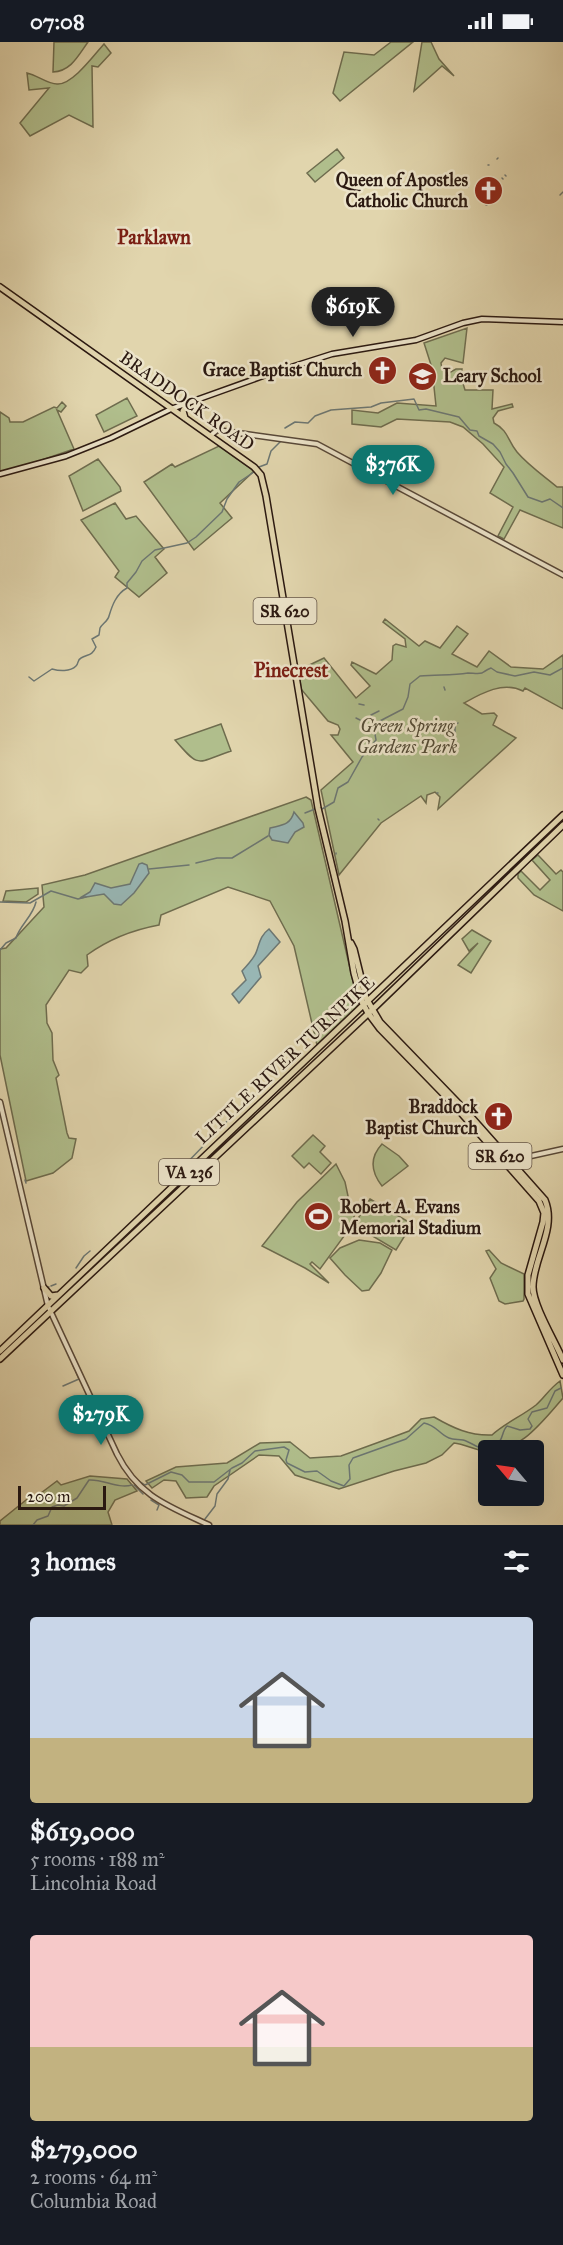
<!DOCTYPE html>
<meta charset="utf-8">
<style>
:root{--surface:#171b24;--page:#20242c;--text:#f1f3f6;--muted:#9ea1a6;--accent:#0f766e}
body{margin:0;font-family:"IM FELL Great Primer",serif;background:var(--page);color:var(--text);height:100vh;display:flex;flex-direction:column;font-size:22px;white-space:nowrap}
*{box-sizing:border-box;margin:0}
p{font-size:20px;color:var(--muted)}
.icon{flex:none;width:33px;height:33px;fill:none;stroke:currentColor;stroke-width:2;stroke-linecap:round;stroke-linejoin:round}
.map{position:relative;height:1483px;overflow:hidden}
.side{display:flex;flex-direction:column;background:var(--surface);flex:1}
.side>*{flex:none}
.needle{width:39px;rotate:299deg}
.tools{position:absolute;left:478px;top:1398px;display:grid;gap:12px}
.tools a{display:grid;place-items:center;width:66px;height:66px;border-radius:6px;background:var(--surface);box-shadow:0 6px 24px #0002;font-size:30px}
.scale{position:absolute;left:18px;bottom:15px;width:88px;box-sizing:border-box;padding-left:6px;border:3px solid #2b1911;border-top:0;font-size:16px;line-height:21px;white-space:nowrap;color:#2b1911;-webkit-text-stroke:4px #ece4ca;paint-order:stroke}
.price{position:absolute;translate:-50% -51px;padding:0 14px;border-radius:21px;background:var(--accent);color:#fff;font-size:20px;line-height:39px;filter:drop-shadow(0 2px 3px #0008)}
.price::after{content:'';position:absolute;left:50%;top:36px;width:18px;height:14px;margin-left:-9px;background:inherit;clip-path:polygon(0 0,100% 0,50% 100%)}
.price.current{background:#222;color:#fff}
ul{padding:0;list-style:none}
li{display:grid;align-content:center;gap:12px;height:318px;padding:0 30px}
li span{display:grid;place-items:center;height:186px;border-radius:6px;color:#555}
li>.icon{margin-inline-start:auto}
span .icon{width:108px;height:108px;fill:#fffc;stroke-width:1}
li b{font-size:26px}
h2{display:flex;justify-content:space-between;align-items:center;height:72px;padding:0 30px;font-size:26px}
.status{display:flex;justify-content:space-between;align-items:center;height:42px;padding:0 30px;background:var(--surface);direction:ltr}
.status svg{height:16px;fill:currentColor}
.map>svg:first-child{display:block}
</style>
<div class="status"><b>07:08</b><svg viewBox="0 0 49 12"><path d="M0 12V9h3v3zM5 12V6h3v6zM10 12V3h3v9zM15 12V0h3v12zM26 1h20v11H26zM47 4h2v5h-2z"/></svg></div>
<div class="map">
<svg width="563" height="1483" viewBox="0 0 563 1483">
<rect width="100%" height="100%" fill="#e1d5ad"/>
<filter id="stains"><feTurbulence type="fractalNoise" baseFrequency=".00333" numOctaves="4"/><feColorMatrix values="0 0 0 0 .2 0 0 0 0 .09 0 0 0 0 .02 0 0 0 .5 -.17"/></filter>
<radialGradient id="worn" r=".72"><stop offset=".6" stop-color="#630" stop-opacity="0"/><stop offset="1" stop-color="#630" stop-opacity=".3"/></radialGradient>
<path fill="#b0be8c" stroke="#6e6c4e" stroke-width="1.5" d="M54,0H88C78,14 71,29 53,30Z
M391,0H413L340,59L333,51L344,10L374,13Z
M422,0H431L439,17L454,34L442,24L414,49Z
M104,2L111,11L98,25L92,24L93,85L69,73L30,94L20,81L49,46L29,48L27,31C37,33 49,43 58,42C73,42 94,13 104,2Z
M337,107L344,116L315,140L307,131Z
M467,286L463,321L445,316L441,321L442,327L449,331L456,327H462L461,335L465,348H493L492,367L512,362L513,365L498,369L493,376L494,381C509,389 507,398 517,410C529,424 544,434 557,445H563V486L520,468L504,497L498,494L513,465L490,451L504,425L483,402L463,385L450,380L397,377L381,385L352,382V368L378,371L397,361L436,364L432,326L424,301Z
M127,356L137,374L104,390L96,373Z
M62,360L66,364L61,370L57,368L74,407L30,422L0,430V370L9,376L10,380H23L54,365L57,366Z
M219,404L254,429L220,461L232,476L194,508L144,440L172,422L175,425Z
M98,417L120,445L121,449L83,469L69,434Z
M115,461L126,477L136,474L164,507L155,515L167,531L139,555L115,535L119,529L81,478Z
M385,577L419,604L425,599L440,606L457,584L468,592L452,612L477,625L489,609L511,625L543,627L563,613V667L525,646L523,649C503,639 482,651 464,661L482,672L494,671L497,674L493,683L516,696L438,767L440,755L435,750L427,753L426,761L421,754L381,781L339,833L321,748L353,720L331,693H338L340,687L338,683L328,679L301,647L299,628L324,616L356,656L370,644L351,623L352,620L376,632L392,618L393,604L396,602L406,605L405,597L383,580Z
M221,682L231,709C196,721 200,727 175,698Z
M306,755L311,758L358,961L357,965L317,1003L294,904L270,859L228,845L161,873L159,883C132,888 109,897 87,913L88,924L81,931L69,928L46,963L47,981L52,991L53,1018L59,1033L56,1036L67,1091L69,1096L76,1097L72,1116L53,1131L26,1139L0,1013V907L6,906L44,865L42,843L85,833Z
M538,813L556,832L561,828L563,830V869L534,853L518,836V832L521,829L540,848L550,838L532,818Z
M38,846V852L26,860L3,859L6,849Z
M472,888L491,899L471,931L458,923L478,901L469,909L462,897Z
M313,1093L325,1104L320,1110L331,1121L321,1132L309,1121L304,1126L292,1114Z
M382,1102L399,1114L408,1124L382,1144C371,1130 369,1116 382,1102Z
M336,1122L345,1140L351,1168L356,1169L350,1186L320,1227L312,1220L310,1222L329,1241L305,1226L262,1204L297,1160Z
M370,1157L412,1182L396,1208L354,1183Z
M359,1198L380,1201L392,1208L381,1231L369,1248L362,1249L345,1233L330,1216L340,1206Z
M489,1208L501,1221L524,1232V1257L523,1259L505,1262L499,1259L490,1236L496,1227L486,1209Z
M560,1339L563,1356C543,1379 518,1413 485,1409C474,1408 465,1402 454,1401L442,1413L426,1421L394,1429L339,1447L295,1433L279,1414L259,1413L214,1444L207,1455L186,1456L176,1439L164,1438L152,1446L146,1439L176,1425L227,1421L260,1401L290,1400L310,1416L341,1414L393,1395L409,1389L421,1377L434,1375C453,1386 470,1394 492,1393C505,1381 522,1374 536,1363C545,1355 549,1347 560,1339Z
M90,1434L127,1437L137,1449L115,1458L108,1470L112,1483H0V1479L31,1454L33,1457L57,1439L61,1443Z"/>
<path fill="#98b6b4" stroke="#6c7773" stroke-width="1.5" d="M294,770L303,781L304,785L295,790L288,801L272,798L269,793L270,786C281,783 290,784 294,770Z
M142,821L147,823L149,831L134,851L121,863L114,862L104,852L80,856L90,850L95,841L111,846L130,842L139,822Z
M269,887L280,900L258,924L261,935L239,961L232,952L246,938L242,929C247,923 255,916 257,908C260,899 261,893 269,887Z"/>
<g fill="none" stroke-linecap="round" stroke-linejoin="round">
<path stroke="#6c7773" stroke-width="1.5" d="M497,117L498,116
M488,123H489
M505,133L506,134
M502,136L503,137
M467,144L468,145
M560,153L563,150
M486,163H487
M285,386L295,380L308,381L315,374L331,368L371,365L381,361L414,357L419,368L426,367L459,375L470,388L477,389L479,394L493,402L500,410L506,422L513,431L528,455L542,460L550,457L563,466
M259,425L267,422L271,409L281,399
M29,635L34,639L52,627C59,629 70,630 76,624C79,621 77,618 81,616C88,612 92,614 96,605L92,597L99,593L100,586C102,582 108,579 109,574C112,564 116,552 127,546V541L136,530L142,519L155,508L187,501L196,495L222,470L227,457L239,440L254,430
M444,645L445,648
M359,662L364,663
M371,673L379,669
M356,676L360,678
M455,690V683L458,681
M437,751H438
M322,767L334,760L338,746L348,740L362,715L376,698L374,686L376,681L403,667L408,655L410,642L420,634C436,632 451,634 468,631C473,631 478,632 482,631C485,629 488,627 491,626L497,630L515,634L534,630L550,633L563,626
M305,771L315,767
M378,777L379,778
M336,811V812
M196,821L217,816H232L268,794
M149,827L189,823
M0,860L30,861L51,849L78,857L86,855
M0,908L6,901L16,896C20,883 33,874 36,860
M248,1062L252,1059
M177,1131L211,1096L220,1085L244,1066
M25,1138L26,1141
M76,1226L84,1214L90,1209
M51,1244L56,1242
M48,1245H49
M70,1316L74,1326
M63,1344L79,1337L76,1330
M136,1437L145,1443L171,1430L182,1433L189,1440H214L232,1426L242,1421L255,1409L284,1405L289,1408L286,1418L287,1421L305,1430L317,1429L331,1439L344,1444L350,1437L349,1423L353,1416L406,1397L424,1381C436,1383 439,1392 449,1396C454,1398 458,1397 463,1398C474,1401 483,1412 495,1404C504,1399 501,1390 507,1384L520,1388L530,1387L532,1384L528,1377L532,1370L547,1366L555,1349L561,1346
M134,1443L143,1452
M151,1458L159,1463L157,1468
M205,1477L215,1464L217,1452L228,1437L230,1428
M200,1481L203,1483
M33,1483L37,1478L48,1474L52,1465L58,1463L64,1464L77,1456L89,1438C104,1437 117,1447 132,1443"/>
<defs>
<path id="tertiary" d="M210,394L217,388L317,402L563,533
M0,1060L48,1264L117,1412C138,1454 168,1464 209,1483
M508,1119L563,1107"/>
<path id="secondary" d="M0,432L66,414L111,396L171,367L263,334L332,312L416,298L463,281L482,277L563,280"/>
<path id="primary" d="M0,245L254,425L261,433L266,454L318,766L345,879L354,931L362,960L368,971L380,987L454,1063L539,1159L544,1171L543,1180L528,1233V1252L563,1333
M185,376L183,369L188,361
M351,901L354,907L366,956L380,980L465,1068L545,1158C557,1187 533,1216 533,1245C533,1263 555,1299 563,1318
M44,1246L51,1254L58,1253
M0,1309L563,773
M0,1317L372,968L563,783"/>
</defs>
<use href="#tertiary" stroke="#584838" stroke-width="7"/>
<use href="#secondary" stroke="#2b1911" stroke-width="7"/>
<use href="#primary" stroke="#2b1911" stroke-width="8"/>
<use href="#tertiary" stroke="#ece4ca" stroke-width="4"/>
<use href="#secondary" stroke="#ece4ca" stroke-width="4"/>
<use href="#primary" stroke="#e1d5ad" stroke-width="5"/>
</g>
<defs>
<symbol id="church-disc" viewBox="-11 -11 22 22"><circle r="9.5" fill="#8f2418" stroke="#ece4ca"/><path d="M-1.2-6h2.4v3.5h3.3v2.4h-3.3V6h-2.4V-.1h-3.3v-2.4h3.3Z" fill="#fff"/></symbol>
<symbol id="school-disc" viewBox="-11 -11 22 22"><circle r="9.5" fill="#8f2418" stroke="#ece4ca"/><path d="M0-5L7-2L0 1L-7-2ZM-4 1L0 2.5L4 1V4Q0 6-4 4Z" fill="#fff"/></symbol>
<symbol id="stadium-disc" viewBox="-11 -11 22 22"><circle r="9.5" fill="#8f2418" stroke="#ece4ca"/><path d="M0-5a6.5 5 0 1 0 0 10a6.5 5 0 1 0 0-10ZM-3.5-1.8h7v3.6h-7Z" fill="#fff"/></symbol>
</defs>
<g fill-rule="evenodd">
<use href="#church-disc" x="472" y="132" width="33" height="33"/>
<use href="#church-disc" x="366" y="312" width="33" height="33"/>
<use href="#school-disc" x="406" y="318" width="33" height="33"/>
<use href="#church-disc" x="482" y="1058" width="33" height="33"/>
<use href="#stadium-disc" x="302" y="1158" width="33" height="33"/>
</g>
<g text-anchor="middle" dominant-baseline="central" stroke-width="5" stroke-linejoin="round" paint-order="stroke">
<g fill="#ece4ca" stroke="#655648" stroke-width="1.5">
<rect x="253.5" y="556" width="63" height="26" rx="4.5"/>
<rect x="468.5" y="1101" width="63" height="26" rx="4.5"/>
<rect x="159" y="1117" width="60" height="26" rx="4.5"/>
</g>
<g font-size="16" font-weight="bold" fill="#2b1911">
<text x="285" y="569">SR 620</text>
<text x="500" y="1114">SR 620</text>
<text x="189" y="1130">VA 236</text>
</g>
<g font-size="18" font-weight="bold" fill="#2b1911" stroke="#ece4ca" text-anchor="end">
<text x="468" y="138">Queen of Apostles<tspan x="468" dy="21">Catholic Church</tspan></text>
<text x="362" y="328">Grace Baptist Church</text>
<text x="443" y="334" text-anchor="start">Leary School</text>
<text x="478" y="1065">Braddock<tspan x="478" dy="21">Baptist Church</tspan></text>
<text x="340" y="1165" text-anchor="start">Robert A. Evans<tspan x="340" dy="21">Memorial Stadium</tspan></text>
</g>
<g font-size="18" fill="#2b1911" stroke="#ece4ca">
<text transform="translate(187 359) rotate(35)">BRADDOCK ROAD</text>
<text transform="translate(285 1018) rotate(-43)">LITTLE RIVER TURNPIKE</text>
</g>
<g font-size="18" font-style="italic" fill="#534b36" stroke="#ece4ca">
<text x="407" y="684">Green Spring<tspan x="407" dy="21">Gardens Park</tspan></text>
</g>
<g font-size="20" font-weight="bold" fill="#7a1f14" stroke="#ece4ca">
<text x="154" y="195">Parklawn</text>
<text x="291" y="628">Pinecrest</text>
</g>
</g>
<rect width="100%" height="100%" filter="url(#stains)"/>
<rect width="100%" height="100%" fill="url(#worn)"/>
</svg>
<div class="tools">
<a><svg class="needle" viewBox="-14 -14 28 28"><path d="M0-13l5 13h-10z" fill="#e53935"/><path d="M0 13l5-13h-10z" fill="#9ea1a6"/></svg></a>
</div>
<div class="scale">200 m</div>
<b class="price current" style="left:353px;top:296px">$619K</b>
<b class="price" style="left:393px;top:454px">$376K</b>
<b class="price" style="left:101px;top:1404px">$279K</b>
</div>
<section class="side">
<h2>3 homes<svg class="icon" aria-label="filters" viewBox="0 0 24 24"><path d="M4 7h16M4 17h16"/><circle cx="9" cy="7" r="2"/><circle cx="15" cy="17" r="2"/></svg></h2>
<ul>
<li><span style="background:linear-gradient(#c9d6e8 65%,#c2b280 0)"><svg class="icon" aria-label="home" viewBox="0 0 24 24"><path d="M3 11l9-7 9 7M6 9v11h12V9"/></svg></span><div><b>$619,000</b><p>5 rooms · 188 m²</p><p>Lincolnia Road</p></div></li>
<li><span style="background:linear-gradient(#f6c9c9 60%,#c2b280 0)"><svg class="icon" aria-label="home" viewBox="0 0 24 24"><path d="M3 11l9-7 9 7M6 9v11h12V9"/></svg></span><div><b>$279,000</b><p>2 rooms · 64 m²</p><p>Columbia Road</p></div></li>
</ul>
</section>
